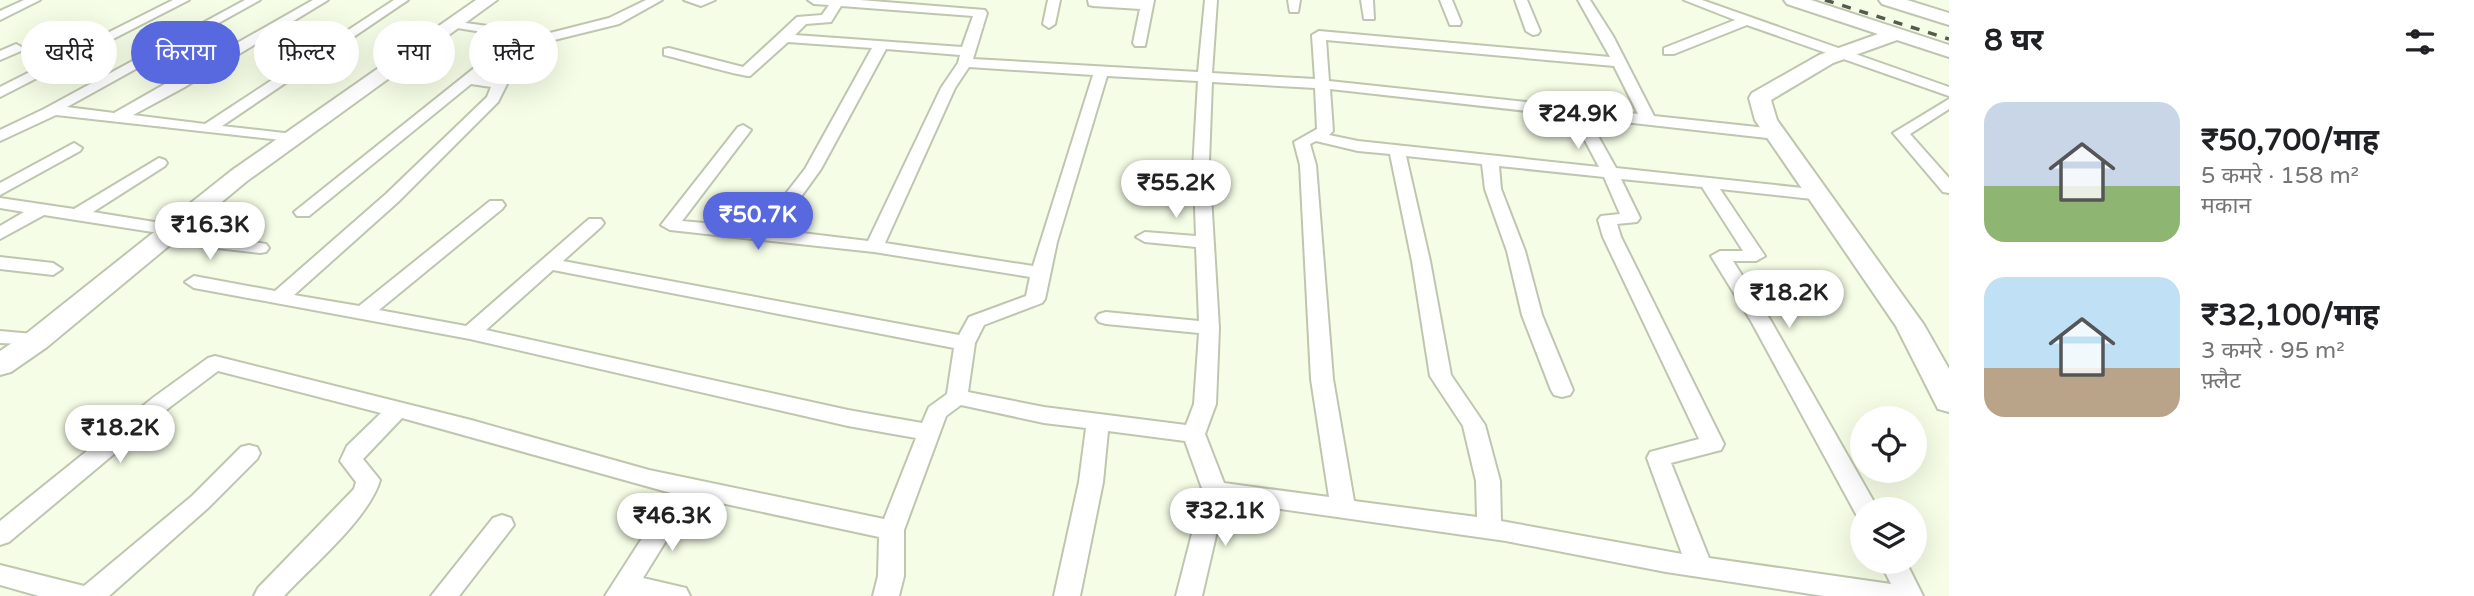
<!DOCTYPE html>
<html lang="hi">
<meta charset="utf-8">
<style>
:root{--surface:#fff;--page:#f6f6f6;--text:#202124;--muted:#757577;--accent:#5868df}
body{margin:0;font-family:"Varela Round","Noto Sans Devanagari",sans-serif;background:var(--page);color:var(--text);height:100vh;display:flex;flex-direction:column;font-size:26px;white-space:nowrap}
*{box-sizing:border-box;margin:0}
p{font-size:23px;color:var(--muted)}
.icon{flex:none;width:38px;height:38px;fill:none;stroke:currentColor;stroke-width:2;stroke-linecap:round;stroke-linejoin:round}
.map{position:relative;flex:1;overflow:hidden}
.sheet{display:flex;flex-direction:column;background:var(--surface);width:525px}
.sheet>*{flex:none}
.banner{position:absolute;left:21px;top:21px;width:665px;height:63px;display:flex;gap:14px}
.tools{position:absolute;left:1850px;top:406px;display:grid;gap:14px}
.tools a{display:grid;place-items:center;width:77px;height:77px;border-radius:50%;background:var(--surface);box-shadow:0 7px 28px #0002;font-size:35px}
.price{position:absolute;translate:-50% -60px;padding:0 16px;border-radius:24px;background:#fff;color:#222;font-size:23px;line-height:46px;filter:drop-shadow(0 2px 4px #0008)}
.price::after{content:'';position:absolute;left:50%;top:42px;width:21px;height:16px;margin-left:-10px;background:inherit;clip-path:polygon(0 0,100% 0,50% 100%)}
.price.active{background:var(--accent);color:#fff}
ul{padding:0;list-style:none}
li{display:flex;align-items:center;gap:21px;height:175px;padding:0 35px}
li span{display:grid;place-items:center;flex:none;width:196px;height:140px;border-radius:21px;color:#555}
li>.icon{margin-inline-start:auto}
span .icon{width:84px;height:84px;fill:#fffc;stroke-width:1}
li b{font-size:30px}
h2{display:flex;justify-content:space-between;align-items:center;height:84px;padding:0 35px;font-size:30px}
.chip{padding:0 24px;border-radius:32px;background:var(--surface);box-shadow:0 7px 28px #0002;font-size:24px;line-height:63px}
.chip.active{background:var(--accent);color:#fff}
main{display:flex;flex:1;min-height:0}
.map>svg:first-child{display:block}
</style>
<main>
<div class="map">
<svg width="1949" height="596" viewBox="0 0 1949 596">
<rect width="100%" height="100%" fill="#f5fde6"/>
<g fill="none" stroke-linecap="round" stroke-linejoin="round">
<defs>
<path id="street" d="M24,0H40L0,20V11Z
M173,0H189L0,97V87Z
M245,0H260L67,107L114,113L313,0H328L183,88L133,115L205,124L394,0H408L222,126L293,134L299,136L301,139L299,142L56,115L0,141V130L44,109Z
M646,0H662L619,24L546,42L527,39L480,77L505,81L507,84L498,102L398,202L294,295L359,306L490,201H502L505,205L502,209L379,310L466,326L589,219H601L604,223L601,227L563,261L959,335L969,317L1026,296L1030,277L874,252L670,230L661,225L738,127L743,125L751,130L682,221L759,228L805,169L872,48L788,42L750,76C743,77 678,58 664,55V49L669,48L743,67L797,17L822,15L829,5L814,4L808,0H860L985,10L987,13L973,59L1198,72L1205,0H1217L1212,73L1315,79L1312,35L1319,31L1610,57L1578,0H1590L1613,36L1654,116L1776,129L1784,134L1776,139L1588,118L1616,168L1821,190L1829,195L1821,200L1720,189L1765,256L1756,261H1733L1771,321L1878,509H1862V517L1857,516L1751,321L1711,256L1720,251H1743L1702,187L1621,179L1640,218L1637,222L1617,224L1621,237L1724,444L1721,450L1671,463L1709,558L1891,584L1880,562H1906L1923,596H1824L1666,572L1506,541L1224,501L1202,596H1176L1203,491L1185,441L1108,431L1103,482L1080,596H1054L1079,482L1086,428L1044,423L961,405L946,416L904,530V576L899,596H873L878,576L879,537L693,497L643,578L686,588L690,596H605L671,493L402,418L363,459L380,480C370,517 311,567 284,596H254L258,588L354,489L356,482L340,461L347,446L381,413L218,371L170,407L9,542L0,545V521L154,397L208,358L215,356L471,420L649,470L884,519L916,438L848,426L470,339L194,288L185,282L194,276L275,291L386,194L487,97L491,87L471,84L309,216H297L294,212L513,37L451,27V21L546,34L609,18ZM841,6L973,16L962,47L795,35L806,24L831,22ZM1326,40L1614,66L1638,114L1329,81ZM886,49L960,55L958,63L941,88L868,241L777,230L821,169ZM969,67L1093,75L1033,266L885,243L955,88ZM1107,76L1198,81L1193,169L1150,166L1142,171L1150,176L1194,179L1196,236L1145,232L1136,237L1145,242L1196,247L1199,321L1106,312L1099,314L1096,318L1099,322L1106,324L1199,333L1194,404L1186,425L1044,407L968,392L975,343L984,325L1042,303L1045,299L1057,242ZM1212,82L1315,88L1317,129L1294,142L1300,165L1311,379L1329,497L1224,483L1205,434L1216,404L1219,328L1209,162ZM1330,89L1572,116L1599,167L1358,141L1329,135L1333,131ZM1316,141L1358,151L1390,154L1412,261L1430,376L1463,426L1476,481L1477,517L1354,501L1333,379L1316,165L1310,144ZM1406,156L1482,164L1485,189L1507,251L1522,315L1551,390L1554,395L1562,397L1570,395L1573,390L1542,315L1525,251L1501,189L1499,166L1604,177L1620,214L1601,216L1598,220L1603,237L1699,439L1650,452L1647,458L1682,554L1501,521L1500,481L1485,425L1451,375L1430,261ZM553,270L954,348L947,394L929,407L922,423L848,410L486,330Z
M684,0H715L701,6Z
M1048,0H1060L1055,24L1049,28L1043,24Z
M1088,0H1154L1145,46H1135L1133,43L1140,9L1093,6L1089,5Z
M1288,0H1300L1298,12H1290Z
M1361,0H1373L1374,19H1364Z
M1440,0H1452L1461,22L1460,25H1450Z
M1515,0H1527L1540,31L1538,34L1533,35L1526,31Z
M1684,0H1702L1949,87V96L1747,25L1674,54H1664V48L1735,20Z
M16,44L23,48L21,51L0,60V51Z
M1949,99V109L1910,134L1949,178V193L1943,192L1893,133Z
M74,143L82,148L80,151L0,195V183Z
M159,158L165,160L167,163L165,166L93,212L173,225L179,226L182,230L180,233L260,243L266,244L269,248L266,252L260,253L165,242L156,237L159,233L44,215L0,239V226L24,212L0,208V198L74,209Z
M0,257L53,263L62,269L53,275L0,269Z
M0,331L44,335L47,340L44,345L0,343Z
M249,445L257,447L260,453L257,459L208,508L109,596H39L0,585V565L84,586L192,496L241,447Z
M502,515L511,518L514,525L459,596H431L493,518Z"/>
<path id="secondary" d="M476,0H497L247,181L47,347L11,372L0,375V351L27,333L231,171Z
M1784,0H1811L1949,45V57L1897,40L1833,63L1771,100L1777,120L1924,325L1949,369V412L1938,409L1896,326L1755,120L1749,98L1752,93L1819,55L1878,34L1787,4Z
M1879,0H1907L1949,13V25L1882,4Z"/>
</defs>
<use href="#street" stroke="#bec6b0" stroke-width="4"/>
<use href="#secondary" stroke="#bec6b0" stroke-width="4"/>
<use href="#street" fill="#fff" fill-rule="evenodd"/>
<use href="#secondary" fill="#fff" fill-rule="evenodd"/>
<path stroke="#55594e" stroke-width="3.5" stroke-dasharray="9 9" stroke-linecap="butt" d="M1825,0L1949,39"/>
</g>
</svg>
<div class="tools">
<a><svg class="icon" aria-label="locate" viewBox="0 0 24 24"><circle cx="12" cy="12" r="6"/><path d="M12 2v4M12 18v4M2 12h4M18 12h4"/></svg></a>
<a><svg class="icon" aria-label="layers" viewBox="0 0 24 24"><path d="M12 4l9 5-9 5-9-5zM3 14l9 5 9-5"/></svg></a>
</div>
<b class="price" style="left:1578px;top:151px">₹24.9K</b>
<b class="price" style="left:1176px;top:220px">₹55.2K</b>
<b class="price active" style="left:758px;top:252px">₹50.7K</b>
<b class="price" style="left:210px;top:262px">₹16.3K</b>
<b class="price" style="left:1789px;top:330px">₹18.2K</b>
<b class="price" style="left:120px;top:465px">₹18.2K</b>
<b class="price" style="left:1225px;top:548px">₹32.1K</b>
<b class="price" style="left:672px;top:553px">₹46.3K</b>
<div class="banner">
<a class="chip">खरीदें</a>
<a class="chip active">किराया</a>
<a class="chip">फ़िल्टर</a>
<a class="chip">नया</a>
<a class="chip">फ़्लैट</a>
</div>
</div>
<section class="sheet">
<h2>8 घर<svg class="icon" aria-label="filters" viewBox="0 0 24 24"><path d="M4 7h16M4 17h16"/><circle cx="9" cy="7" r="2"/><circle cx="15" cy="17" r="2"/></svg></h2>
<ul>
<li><span style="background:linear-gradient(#c9d6e8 60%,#8fb573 0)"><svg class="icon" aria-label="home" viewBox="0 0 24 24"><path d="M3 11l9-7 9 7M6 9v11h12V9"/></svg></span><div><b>₹50,700/माह</b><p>5 कमरे · 158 m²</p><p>मकान</p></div></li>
<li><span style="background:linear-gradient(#bfe0f5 65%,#b9a48a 0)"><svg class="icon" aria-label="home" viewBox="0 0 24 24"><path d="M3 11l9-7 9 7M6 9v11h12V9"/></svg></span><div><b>₹32,100/माह</b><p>3 कमरे · 95 m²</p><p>फ़्लैट</p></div></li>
</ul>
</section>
</main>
